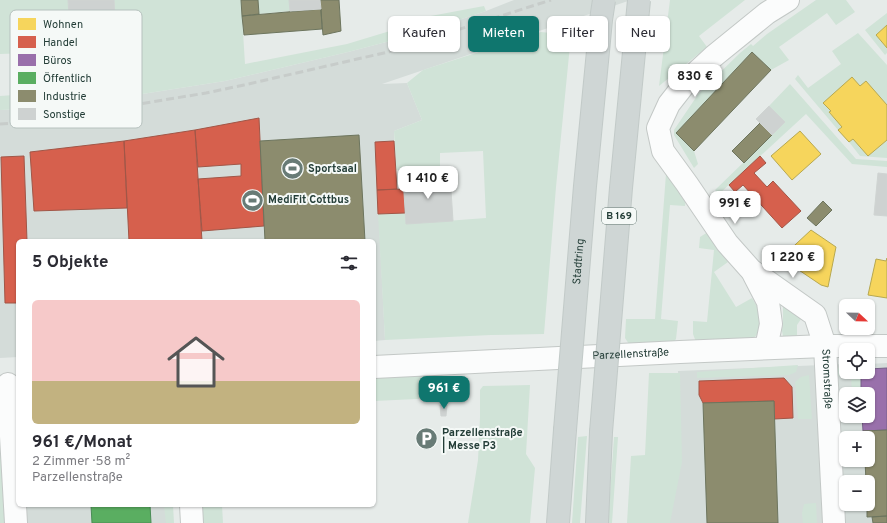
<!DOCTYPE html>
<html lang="de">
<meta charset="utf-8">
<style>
:root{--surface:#fff;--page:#f2f2f3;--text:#2b2b33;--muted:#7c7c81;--line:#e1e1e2;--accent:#0f766e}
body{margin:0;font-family:Overpass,sans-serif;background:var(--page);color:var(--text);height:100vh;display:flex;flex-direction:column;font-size:15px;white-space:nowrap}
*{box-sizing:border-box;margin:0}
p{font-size:13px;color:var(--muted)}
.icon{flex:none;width:22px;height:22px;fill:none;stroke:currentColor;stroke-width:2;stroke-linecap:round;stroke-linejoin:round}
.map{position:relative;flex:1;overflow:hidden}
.details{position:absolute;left:16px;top:239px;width:360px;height:268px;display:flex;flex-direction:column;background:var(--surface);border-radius:6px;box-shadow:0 1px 3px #0004}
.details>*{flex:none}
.top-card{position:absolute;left:388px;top:16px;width:380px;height:36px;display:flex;gap:8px}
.needle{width:26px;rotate:112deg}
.controls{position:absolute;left:839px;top:299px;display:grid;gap:8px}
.controls a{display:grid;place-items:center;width:36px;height:36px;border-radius:6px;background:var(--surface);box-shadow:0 1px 3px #0004;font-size:20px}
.price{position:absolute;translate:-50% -34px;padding:0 9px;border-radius:8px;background:#fff;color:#222;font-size:13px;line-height:26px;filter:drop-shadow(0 1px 2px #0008)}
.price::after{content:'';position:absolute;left:50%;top:24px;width:12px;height:9px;margin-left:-6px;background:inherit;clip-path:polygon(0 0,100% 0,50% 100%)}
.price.selected{background:var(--accent);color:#fff}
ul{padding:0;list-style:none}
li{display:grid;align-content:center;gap:8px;height:212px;padding:0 16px}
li+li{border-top:1px solid var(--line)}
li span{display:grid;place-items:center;height:124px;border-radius:6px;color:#555}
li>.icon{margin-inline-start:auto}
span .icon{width:72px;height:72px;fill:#fffc;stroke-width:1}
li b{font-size:17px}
h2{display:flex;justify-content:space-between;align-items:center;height:48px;padding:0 16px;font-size:17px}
.pill{padding:0 14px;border-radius:6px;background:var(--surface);box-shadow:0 1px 3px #0004;font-size:14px;line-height:36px}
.pill.selected{background:var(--accent);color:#fff}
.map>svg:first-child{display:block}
</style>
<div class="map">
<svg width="887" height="523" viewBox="0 0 887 523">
<rect width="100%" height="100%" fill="#e6ebe9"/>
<path fill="#d4dcd9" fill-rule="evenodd" d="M514,0H631L382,84L407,83L422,120L394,131V141L375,142L385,340L374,341V241H18V357L0,358V110L30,109L104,100L225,81L348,52L413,35L486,11Z
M887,363V523H667L680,463L678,371L846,364V372H868V364ZM846,394H868V416H846ZM846,438H868V460H846ZM846,482H868V504H846Z
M21,505H168L169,523H22Z"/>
<path fill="#d0e3d7" d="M0,0H68L70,32L48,34L47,19L29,21L31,53L136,48L134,14L115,15L114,0H241L245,64L347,44L390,31L420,18L484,6L486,11L413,35L348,52L225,81L104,100L30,109L0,110V96L29,94L27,55L30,53L0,54Z
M258,0H289L290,11L259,14Z
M670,0H745L699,36L707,47L659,86Z
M816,0H846L855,12L836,25L827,13L779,47L789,60L771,70L752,52L676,133L694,151L698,164L694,168L674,135V130L699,93L740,53L751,44L753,46L767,34Z
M887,13V25L876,35L887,48V53L885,55L865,30Z
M541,32L571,35L556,187L544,334L491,335L385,340L378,214L405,213L406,224L486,218L483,151L440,153V168L396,170L394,131L422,120L407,83L423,70Z
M858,33L887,65V105L860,86L852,77L824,103L831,111L829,113L842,127L838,130L795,79L798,75L808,88L841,64L832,51Z
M790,84L856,159L887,161V167L852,164L806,114L719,194L715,190L785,122L769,106Z
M853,139L868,156L887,140V158L860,156L849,142Z
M666,174L686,197L685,206L670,205L661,319L678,321L676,339L673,343L629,344L625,338L626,319H655Z
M708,232L728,262L714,272L736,307L752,298L762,315L759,332L753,339L696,342L693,334V321L707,322L714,250L699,248L700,237Z
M785,306L800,313L801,319L797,325V336L788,338L783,336L782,331L783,322V307Z
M798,365L796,372L789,375L697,378V372Z
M838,368H846V372H865L863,375V377L861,378V394H852L851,376H838Z
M649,373H680L682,462L670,523H627L631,456L645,455Z
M440,374L454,383L460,397L374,401V377Z
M809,375L812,419H798L795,382L801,377Z
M530,385L526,454L535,468L530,523H468L478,460L480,417V390L483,386Z
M0,408L10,523H0Z
M587,436L580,523H572L578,437Z
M614,437H618L612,523H608Z
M816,503L817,523H803L802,513L804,504Z
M164,505H173L174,523H166Z
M202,505H222L223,523H203Z"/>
<path fill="#f6d55c" stroke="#b7a851" d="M887,25V48L876,35Z
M852,77L860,86L866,81L887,105V140L868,156L853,139L849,142L838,130L842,127L829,112L831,111L823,103Z
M800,131L821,154L792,180L771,156Z
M811,230L836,247L828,287L821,285L781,258Z
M887,258V298L868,295L876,259L886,261Z"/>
<path fill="#d6604d" stroke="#a15647" d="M259,118L264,226L202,231L198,179L241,176V164L198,167L195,130Z
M195,130L202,241H129L124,141Z
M124,141L127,208L34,211L30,152Z
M394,141L397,189L377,190L375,142Z
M24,156L27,241H18V303H5L1,157Z
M760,156L766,163L754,173L767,187L773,181L801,211L782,228L743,185L735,192L729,185Z
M404,189L405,213L378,214L377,190Z
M784,378L792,387L793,418L774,419V401L703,403L699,395V381Z"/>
<path fill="#9970ab" stroke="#766188" d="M887,368V430L863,431L862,416H868V394H861V377H863V375L865,372H868V369Z"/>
<path fill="#5aae61" stroke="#4a8c55" d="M91,505H150L151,523H92Z"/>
<path fill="#8c8c6e" stroke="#6d755e" d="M241,0H258L259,14L242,16Z
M320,0H339L341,31L323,35Z
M321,9L322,29L244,35L242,16Z
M752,52L771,70L694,151L676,133Z
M760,123L772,135L744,163L732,151Z
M359,135L365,241H265L260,141Z
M823,201L832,210L816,226L807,218Z
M774,401L778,523H707L703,403Z
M887,430V516L867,517V504H868V482H866L865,460H868V438H863V431Z
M887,516V523H873L872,517Z"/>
<path fill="#ced2d1" stroke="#cfd4d2" d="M68,0H114L117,50L31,53L29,21L47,19L48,34L70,32Z
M289,0H320L321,9L290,11Z
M769,106L785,122L772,135L756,119Z
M878,173L887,174V216L874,215Z
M450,175L453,221L406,224L403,178Z
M440,405H447L446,416H441Z"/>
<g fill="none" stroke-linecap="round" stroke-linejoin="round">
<defs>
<g id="minor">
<path id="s1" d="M788,0L767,13L714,56L687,81L669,104L658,128L663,151L687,184L727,243L751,270L815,315L825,346L834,523"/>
<path d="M754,275L768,302L771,324L766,348"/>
<path id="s2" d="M374,367L680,352L825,346H887"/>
<path d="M8,384L16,523"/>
<path d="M191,505L192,523"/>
</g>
<path id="major" d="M558,523L565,430
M597,523L601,432"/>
</defs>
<use href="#minor" stroke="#c3c8c6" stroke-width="24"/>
<use href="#major" stroke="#c2cac8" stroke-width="24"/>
<use href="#minor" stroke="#fbfcfc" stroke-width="22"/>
<use href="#major" stroke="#cfd6d5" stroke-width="22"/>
<path stroke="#c7ccca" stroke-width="3" stroke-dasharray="8 4" stroke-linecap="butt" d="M0,124L30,122L206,93L244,85L388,52L551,0"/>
<defs>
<g id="major-bridge">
<path id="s3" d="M565,430L585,186L601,20L604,0"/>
<path d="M601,432L621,188L639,0"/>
</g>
</defs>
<use href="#major-bridge" stroke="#c2cac8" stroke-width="24" stroke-linecap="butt"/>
<use href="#major-bridge" stroke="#cfd6d5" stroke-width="22"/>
</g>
<defs>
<symbol id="stadium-disc" viewBox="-11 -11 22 22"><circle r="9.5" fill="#687b76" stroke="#f5f9f7"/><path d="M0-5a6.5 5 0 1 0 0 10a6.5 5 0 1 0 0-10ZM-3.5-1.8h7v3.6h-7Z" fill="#fff"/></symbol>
<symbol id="parking-disc" viewBox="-11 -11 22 22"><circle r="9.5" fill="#687b76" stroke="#f5f9f7"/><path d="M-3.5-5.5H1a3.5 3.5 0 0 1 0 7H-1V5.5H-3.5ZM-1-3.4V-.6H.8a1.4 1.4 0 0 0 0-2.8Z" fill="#fff"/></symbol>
</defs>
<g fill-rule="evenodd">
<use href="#stadium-disc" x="280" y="156" width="25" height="25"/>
<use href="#stadium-disc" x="240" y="188" width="25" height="25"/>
<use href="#parking-disc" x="414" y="426" width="25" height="25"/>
</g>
<g text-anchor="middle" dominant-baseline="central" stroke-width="4" stroke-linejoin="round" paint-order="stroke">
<rect fill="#f5f9f7" stroke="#637671" stroke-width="1" x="602" y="208" width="34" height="16" rx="3"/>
<g font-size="10" font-weight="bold" fill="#243e38">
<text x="619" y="216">B 169</text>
</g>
<g font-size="11" font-weight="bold" fill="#243e38" stroke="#f5f9f7" text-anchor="start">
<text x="308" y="169">Sportsaal</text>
<text x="268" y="200">MediFit Cottbus</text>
<text x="442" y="433">Parzellenstraße<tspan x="442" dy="13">| Messe P3</tspan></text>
</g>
<g font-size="11" fill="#243e38" stroke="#f5f9f7">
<text stroke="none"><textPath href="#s3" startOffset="169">Stadtring</textPath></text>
<text stroke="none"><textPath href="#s2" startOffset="257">Parzellenstraße</textPath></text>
<text stroke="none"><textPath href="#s1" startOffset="501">Stromstraße</textPath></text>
</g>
</g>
<rect x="10" y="10" width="132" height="118" rx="6" fill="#f5f9f7" stroke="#b6c1be" stroke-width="1"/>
<rect x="18" y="18" width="18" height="12" fill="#f6d55c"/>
<rect x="18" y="36" width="18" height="12" fill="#d6604d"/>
<rect x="18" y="54" width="18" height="12" fill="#9970ab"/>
<rect x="18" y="72" width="18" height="12" fill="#5aae61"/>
<rect x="18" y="90" width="18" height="12" fill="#8c8c6e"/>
<rect x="18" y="108" width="18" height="12" fill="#ced2d1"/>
<g font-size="11" fill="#243e38">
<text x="43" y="28">Wohnen</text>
<text x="43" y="46">Handel</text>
<text x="43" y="64">Büros</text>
<text x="43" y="82">Öffentlich</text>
<text x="43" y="100">Industrie</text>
<text x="43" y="118">Sonstige</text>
</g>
</svg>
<div class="controls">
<a><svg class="needle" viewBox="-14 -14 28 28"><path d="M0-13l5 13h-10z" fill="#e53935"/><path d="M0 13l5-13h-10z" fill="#7c7c81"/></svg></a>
<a><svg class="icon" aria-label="locate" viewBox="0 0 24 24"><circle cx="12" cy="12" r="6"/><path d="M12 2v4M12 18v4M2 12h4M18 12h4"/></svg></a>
<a><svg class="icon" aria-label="layers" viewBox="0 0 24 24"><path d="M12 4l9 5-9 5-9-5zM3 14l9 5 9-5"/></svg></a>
<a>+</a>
<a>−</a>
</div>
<b class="price" style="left:695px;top:98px">830 €</b>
<b class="price" style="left:428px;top:200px">1 410 €</b>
<b class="price" style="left:735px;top:225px">991 €</b>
<b class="price" style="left:793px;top:279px">1 220 €</b>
<b class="price selected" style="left:444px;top:410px">961 €</b>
<div class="top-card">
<a class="pill">Kaufen</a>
<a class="pill selected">Mieten</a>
<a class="pill">Filter</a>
<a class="pill">Neu</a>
</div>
<section class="details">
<h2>5 Objekte<svg class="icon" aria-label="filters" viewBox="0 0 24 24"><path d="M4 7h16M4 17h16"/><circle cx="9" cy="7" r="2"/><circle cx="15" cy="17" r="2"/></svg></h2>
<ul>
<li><span style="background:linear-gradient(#f6c9c9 65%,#c2b280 0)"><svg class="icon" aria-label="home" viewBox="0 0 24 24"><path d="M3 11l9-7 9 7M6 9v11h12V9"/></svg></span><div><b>961 €/Monat</b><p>2 Zimmer · 58 m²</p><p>Parzellenstraße</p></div></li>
</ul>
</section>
</div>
